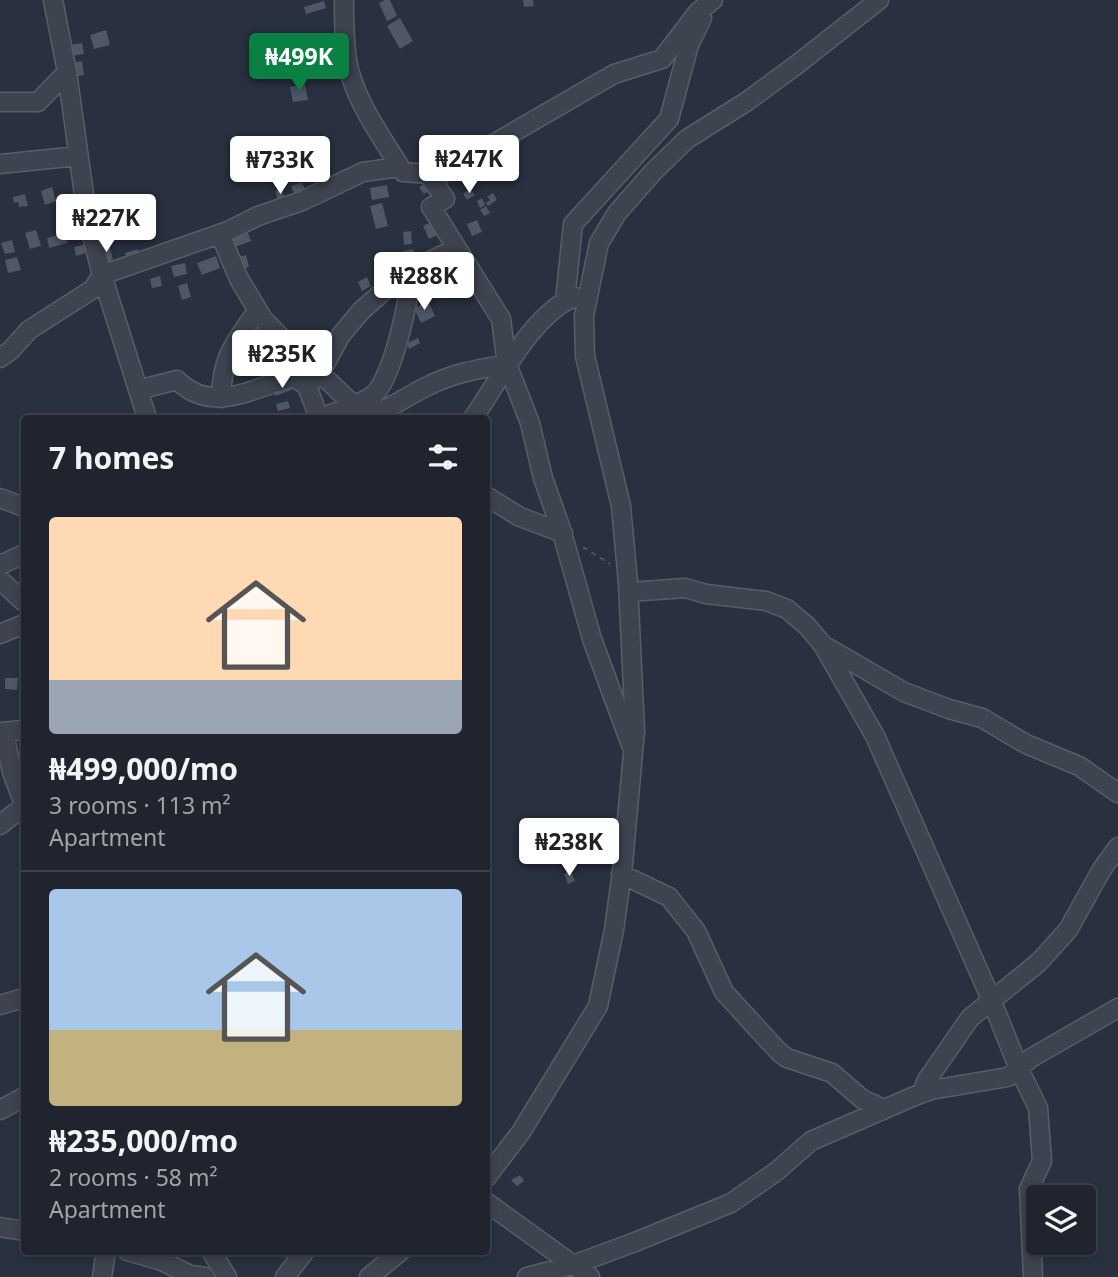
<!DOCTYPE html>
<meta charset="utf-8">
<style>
:root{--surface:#1f242f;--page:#2c303b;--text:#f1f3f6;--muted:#a1a4aa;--line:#3c414b;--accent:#0b8043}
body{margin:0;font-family:"Noto Sans",sans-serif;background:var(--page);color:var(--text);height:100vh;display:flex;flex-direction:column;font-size:26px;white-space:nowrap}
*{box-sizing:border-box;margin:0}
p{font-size:23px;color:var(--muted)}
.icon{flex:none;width:38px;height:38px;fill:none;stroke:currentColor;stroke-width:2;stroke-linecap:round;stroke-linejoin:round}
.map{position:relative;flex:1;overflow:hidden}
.details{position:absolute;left:21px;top:415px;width:469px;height:840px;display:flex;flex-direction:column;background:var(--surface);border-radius:7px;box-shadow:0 4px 10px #0003,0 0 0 2px var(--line)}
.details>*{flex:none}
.tools{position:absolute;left:1026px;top:1185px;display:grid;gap:14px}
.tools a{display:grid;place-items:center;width:70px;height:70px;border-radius:7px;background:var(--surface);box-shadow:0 4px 10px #0003,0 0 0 2px var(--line);font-size:35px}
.price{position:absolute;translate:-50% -60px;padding:0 16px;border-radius:7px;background:#fff;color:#222;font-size:23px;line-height:46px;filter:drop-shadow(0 2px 4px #0008)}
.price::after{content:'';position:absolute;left:50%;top:42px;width:21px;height:16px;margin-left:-10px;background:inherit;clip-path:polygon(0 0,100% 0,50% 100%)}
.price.on{background:var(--accent);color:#fff}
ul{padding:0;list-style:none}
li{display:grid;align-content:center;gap:14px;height:371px;padding:0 28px}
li+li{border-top:2px solid var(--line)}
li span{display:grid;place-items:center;height:217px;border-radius:7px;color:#555}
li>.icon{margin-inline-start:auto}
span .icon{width:126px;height:126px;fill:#fffc;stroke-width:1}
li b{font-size:30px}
h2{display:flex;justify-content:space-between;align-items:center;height:84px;padding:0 28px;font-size:30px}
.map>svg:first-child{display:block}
</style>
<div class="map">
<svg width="1118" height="1277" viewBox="0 0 1118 1277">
<rect width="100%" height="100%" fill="#29303f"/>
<path fill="#4f5767" d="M385,0H390L397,16L387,21L379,3Z
M523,0H533L534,6L524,7Z
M324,1L326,8L306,14L304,7Z
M400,18L413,41L400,49L387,26Z
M106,30L110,45L94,49L90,35Z
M82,43L84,54L71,56L69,45Z
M82,61L84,75L72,77L70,63Z
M305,84L308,100L293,102L290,87Z
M294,147L296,155L289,156L287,149Z
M327,147L330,162L319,164L316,149Z
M449,148L453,166L436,170L432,152Z
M280,161L283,176L270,179L267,163Z
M325,169L331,182L320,187L315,173Z
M454,170L458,176L447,183L443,176Z
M302,182L306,192L295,196L291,186Z
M427,182L432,189L424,194L419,187Z
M387,185L389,197L372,200L370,188Z
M52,187L56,201L45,205L41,191Z
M282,189L286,202L279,204L275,191Z
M470,189L475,195L467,200L463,194Z
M493,193L497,200L488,206L486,203L490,200L487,197Z
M25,194L28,206L19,207L18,202L14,203L13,197Z
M482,198L485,205L480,208L477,201Z
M382,203L388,226L376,229L370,206Z
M486,206L490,213L484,216L480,210Z
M102,212L104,223L94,225L92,214Z
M435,220L441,233L429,239L423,226Z
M477,220L482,232L472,236L467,224Z
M127,225L129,238L120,240L117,227Z
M36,230L41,246L30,249L25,233Z
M247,231L251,241L230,249L226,239Z
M411,231L412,244L404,245L403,232Z
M65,233L68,243L49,248L47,238Z
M12,240L15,252L5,254L1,243Z
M86,244L89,252L76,256L74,247Z
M109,244L113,260L102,263L98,247Z
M138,249L141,261L128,264L125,253Z
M413,249L416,261L404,264L401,252Z
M246,255L249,267L238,270L234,258Z
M216,256L220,268L202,275L197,263Z
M17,257L21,270L8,273L5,260Z
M185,263L187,274L174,277L171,266Z
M160,276L162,286L152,288L150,279Z
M367,277L371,286L362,291L358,282Z
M457,278L461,287L452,292L448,283Z
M187,283L191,297L182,300L178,286Z
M428,301L435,316L421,323L414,308Z
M418,338L420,343L409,349L407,343Z
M275,366L279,379L267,383L263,369Z
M289,383L292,390L275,396L273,389Z
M288,401L290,408L278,411L276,404Z
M291,413L293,418H276Z
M5,678H18L17,690L5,689Z
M571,871L575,881L568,884L564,874Z
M520,1175L524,1181L517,1186L511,1180Z"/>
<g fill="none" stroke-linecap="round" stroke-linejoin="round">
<defs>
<path id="minor" d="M53,0L67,72L87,216L102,275L147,418
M344,0C344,20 344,40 347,60C354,101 382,137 403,172
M0,102H38L67,72
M0,164L78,156
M428,174L445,199L431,207L433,210L501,319L507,364L530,423L543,478L561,529L592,639L631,745
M220,234L239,279L263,319L296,353L320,373L367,418
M565,301L573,224L669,119L689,45L702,18
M0,358L10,351L29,330L93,289L102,275L228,231L258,216L302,201L363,172L399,167L403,172L428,174L457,165L614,74L662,59L698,12L713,0
M138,390L177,380C212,415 253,388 293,377L307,386
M221,398C222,356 234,344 257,311
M365,416C389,411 406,396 428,386C453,373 479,369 507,364
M319,418L307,386L320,373L341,335L361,311L403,274L455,249
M322,418C338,410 357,406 372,396C392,383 411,294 411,270
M473,418C498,383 533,312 575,297
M486,496L520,517L563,533
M0,498L24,507
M0,565L24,554
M0,580L24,602
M629,592L685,588L706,594L766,601L787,609L807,626L823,645L875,736L991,999L1019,1069L1038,1108L1042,1161L1029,1189L1033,1277
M0,634L24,624
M823,645L904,692L949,709L982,718L1026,744L1079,766L1118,793
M0,732L24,730
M4,733L12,772L24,804
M0,825L24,806
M621,874L669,897L696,931L724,992L779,1052L787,1058L832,1073L862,1099L884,1109
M0,1005L24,998
M922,1093L927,1080L970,1018L1039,962L1068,930L1102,869L1118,847
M0,1110L24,1097
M486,1178L521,1132L598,1006L614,930L623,864L635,731L628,583L621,506L585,356L584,316L599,243L617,213L653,172L687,139L746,102L795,66L879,0
M486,1202L590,1277
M0,1227L24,1231
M127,1251L162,1261L190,1275L205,1277
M211,1251L227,1277
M102,1277L106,1251
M285,1277L305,1251
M369,1277L401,1251
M527,1277L573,1265L635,1242L731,1203L777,1171L811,1141L917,1095L931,1090L1008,1077L1031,1058L1118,1008"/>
</defs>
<use href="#minor" stroke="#575e69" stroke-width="21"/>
<path stroke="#4b5a5f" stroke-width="2" stroke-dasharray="5 5" stroke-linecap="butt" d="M583,547L610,564"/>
<use href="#minor" stroke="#3d434f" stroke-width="18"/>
</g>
</svg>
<div class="tools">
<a><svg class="icon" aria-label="layers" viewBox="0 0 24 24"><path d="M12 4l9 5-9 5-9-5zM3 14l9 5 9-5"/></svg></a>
</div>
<b class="price on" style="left:299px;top:93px">₦499K</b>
<b class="price" style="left:469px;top:195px">₦247K</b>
<b class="price" style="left:280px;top:196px">₦733K</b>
<b class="price" style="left:106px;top:254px">₦227K</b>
<b class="price" style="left:424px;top:312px">₦288K</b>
<b class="price" style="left:282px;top:390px">₦235K</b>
<b class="price" style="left:569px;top:878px">₦238K</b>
<section class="details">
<h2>7 homes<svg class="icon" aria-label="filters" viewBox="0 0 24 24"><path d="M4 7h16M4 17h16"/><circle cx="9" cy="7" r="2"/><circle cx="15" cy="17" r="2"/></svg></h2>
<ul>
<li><span style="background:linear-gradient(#ffd9b3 75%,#9aa5b1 0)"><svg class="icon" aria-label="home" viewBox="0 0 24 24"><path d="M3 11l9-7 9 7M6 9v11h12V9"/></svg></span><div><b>₦499,000/mo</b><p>3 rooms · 113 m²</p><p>Apartment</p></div></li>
<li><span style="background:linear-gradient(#a9c7e8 65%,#c2b280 0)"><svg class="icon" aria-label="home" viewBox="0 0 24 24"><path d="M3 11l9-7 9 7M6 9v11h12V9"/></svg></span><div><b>₦235,000/mo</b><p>2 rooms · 58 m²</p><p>Apartment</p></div></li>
</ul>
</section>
</div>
